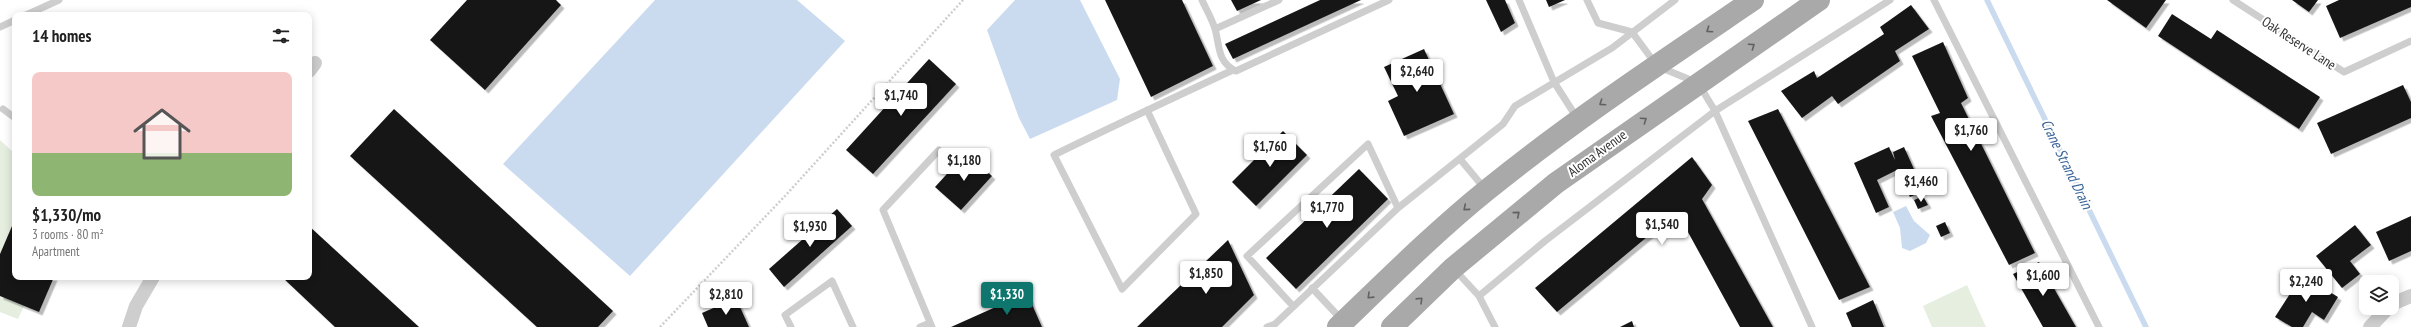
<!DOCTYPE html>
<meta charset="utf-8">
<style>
:root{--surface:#fff;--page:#f2f2f2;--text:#222;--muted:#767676;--line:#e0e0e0;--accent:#0f766e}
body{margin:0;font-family:"PT Sans Narrow",sans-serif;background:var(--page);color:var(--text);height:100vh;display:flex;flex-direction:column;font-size:15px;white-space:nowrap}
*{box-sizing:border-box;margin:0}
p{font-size:13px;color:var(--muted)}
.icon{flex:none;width:22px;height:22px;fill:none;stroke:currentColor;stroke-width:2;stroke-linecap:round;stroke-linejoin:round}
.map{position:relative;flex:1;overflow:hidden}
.side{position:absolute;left:12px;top:12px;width:300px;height:268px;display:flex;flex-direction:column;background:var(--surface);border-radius:8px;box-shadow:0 2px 10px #0003}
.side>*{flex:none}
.buttons{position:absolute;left:2359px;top:275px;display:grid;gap:8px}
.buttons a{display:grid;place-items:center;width:40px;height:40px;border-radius:8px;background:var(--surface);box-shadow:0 2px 10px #0003;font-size:20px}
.price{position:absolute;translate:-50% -34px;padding:0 9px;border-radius:4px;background:#fff;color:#222;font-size:13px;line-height:26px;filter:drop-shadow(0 1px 2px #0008)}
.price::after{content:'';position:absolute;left:50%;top:24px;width:12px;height:9px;margin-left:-6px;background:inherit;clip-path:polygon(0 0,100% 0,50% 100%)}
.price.on{background:var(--accent);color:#fff}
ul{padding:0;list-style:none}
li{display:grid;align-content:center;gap:8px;height:212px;padding:0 20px}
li+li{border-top:1px solid var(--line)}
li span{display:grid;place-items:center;height:124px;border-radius:8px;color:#555}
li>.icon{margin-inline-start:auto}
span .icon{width:72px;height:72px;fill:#fffc;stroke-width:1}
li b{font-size:17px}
h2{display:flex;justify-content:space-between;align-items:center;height:48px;padding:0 20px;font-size:17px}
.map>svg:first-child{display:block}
</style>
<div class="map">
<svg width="2411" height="327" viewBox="0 0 2411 327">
<defs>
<filter id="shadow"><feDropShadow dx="3.5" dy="3.5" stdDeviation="0" flood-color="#0004"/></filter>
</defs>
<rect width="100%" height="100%" fill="#fff"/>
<path fill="#e5eedf" d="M0,140L15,154V219L0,254Z
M1967,285L1986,327H1932L1923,306Z
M0,296L24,306L18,319L0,312Z"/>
<path fill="#cbdbef" d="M655,0H797L845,41L630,276L503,164Z
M1015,0H1080L1120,79L1117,100L1030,139L1019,118L987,30Z
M1906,206L1914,221L1930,235L1926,243L1910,251L1902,248L1900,228L1893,212Z"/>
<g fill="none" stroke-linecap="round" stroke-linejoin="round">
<path stroke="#cbdbef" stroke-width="5.5" d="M1987,0L2146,327"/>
</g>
<path fill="#181818" filter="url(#shadow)" d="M467,0H556L561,5L485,90L430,40Z
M1105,0H1182L1213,66L1151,97Z
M1231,0H1261L1237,11Z
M1320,0H1361L1233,59L1225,44Z
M1486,0H1505L1515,23L1501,32Z
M1546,0H1565L1549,7Z
M2107,0H2166L2146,28Z
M2292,0H2318L2309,12Z
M2339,0H2411V7L2340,38L2326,6Z
M1911,5L1929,29L1895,51L1900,61L1838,104L1832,96L1802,118L1781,91L1814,71L1817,78L1884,34L1880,27Z
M2172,14L2211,39L2217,30L2320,97L2299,129L2158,36Z
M1943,42L1968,98L1961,103L2035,253L2009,265L1931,116L1940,113L1912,56Z
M1424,49L1454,114L1404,136L1388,101L1398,96L1384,67Z
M929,59L956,84L873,174L846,150Z
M2403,85L2411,102V118L2331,154L2317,123Z
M394,109L613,311L598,327H537L350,156Z
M1778,109L1870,287L1839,300L1748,121Z
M1283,131L1307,155L1256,206L1232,182Z
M1889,147L1895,160L1893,152L1904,147L1924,191L1910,197L1897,170L1877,180L1889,207L1876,213L1854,163Z
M966,153L992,176L961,210L935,187Z
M1692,157L1712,185L1702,199L1773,327H1740L1677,212L1557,312L1535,288Z
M1359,169L1388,199L1296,289L1266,258Z
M1923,196L1928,205L1918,209L1914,200Z
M837,209L852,226L784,287L769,269Z
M2411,216V251L2389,261L2376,232Z
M15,219V277H54L39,312L0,296V254Z
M1945,222L1950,233L1941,237L1936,226Z
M2355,225L2371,245L2350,261L2360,274L2342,288L2316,256Z
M309,226L419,327H335L282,277H309Z
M1228,240L1254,295L1222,327H1137Z
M2039,262L2076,327H2043L2013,274Z
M2302,275L2338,297L2324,320L2312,312L2303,327H2292L2275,317Z
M1027,293L1042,327H951Z
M736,298L749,327H708L702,313Z
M1873,300L1884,327H1852L1846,313Z
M1632,321L1634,327H1620Z"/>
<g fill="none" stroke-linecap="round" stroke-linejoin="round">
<path stroke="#cecece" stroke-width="2.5" stroke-dasharray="2 2" stroke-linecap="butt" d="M660,327L785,196L963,0"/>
<path stroke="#cecece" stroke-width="7" d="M1202,0C1206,9 1212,19 1215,29C1220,46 1217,62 1236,71L1389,0
M1519,0L1554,82L1577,118
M1587,0L1598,23L1632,32L1657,66L1698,83L1715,111L1812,327
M1934,0L2099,327
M2233,0L2344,72L2411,41
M26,15L59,0
M0,27L15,20
M1215,29L1279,0
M3,109L15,118
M1147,110L1196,214L1122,289L1054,155C1113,126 1173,98 1233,70
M1460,159L1485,189
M1455,270L1479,296L1495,327
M1312,288L1342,320
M1479,296L1545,241L1715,111L1890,0
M1293,306L1247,256L1368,144L1398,208
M791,327L785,315L832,281L853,327
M920,327L930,323
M932,327L883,210L939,150
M1267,327L1275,324L1398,208L1503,124L1515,106L1612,48L1675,0"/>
<path stroke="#cecece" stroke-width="14" d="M309,71L315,63
M2392,304L2411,296
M129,327L136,306L153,277
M2370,327L2388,308"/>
<path stroke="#a9a9a9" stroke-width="22" d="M1338,327C1387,280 1435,232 1487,190C1572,121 1663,61 1753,0
M1392,327L1453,268L1556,183L1819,0"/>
</g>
<defs><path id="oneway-chevron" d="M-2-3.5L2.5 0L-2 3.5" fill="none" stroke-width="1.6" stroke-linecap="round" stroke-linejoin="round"/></defs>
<g stroke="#616161">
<use href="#oneway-chevron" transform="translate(1709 30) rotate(146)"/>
<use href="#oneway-chevron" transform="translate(1752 46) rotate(-34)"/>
<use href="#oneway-chevron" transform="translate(1602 103) rotate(146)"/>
<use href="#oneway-chevron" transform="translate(1644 120) rotate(-34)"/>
<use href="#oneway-chevron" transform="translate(1466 208) rotate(140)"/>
<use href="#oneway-chevron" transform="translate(1517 214) rotate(-40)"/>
<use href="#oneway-chevron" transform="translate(1370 296) rotate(136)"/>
<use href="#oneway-chevron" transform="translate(1420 300) rotate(-44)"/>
</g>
<g text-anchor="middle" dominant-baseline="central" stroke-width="4" stroke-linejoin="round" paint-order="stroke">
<g font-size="14" fill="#313131" stroke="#fff">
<text transform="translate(2299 43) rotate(33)">Oak Reserve Lane</text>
<text transform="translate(1597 153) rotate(-36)">Aloma Avenue</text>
</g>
<g font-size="15" font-style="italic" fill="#396499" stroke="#fff">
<text transform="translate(2067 164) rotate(64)">Crane Strand Drain</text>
</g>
</g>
</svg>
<div class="buttons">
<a><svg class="icon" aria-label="layers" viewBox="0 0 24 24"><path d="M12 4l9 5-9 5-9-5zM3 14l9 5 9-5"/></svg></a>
</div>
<b class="price" style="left:1417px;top:93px">$2,640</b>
<b class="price" style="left:901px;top:117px">$1,740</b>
<b class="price" style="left:1971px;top:152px">$1,760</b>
<b class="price" style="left:1270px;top:168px">$1,760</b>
<b class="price" style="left:964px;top:182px">$1,180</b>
<b class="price" style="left:1921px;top:203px">$1,460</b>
<b class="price" style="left:1327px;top:229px">$1,770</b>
<b class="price" style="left:1662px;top:246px">$1,540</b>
<b class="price" style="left:810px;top:248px">$1,930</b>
<b class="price" style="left:1206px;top:295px">$1,850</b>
<b class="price" style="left:2043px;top:297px">$1,600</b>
<b class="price" style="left:2306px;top:303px">$2,240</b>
<b class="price" style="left:726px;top:316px">$2,810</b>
<b class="price on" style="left:1007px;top:316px">$1,330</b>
<section class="side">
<h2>14 homes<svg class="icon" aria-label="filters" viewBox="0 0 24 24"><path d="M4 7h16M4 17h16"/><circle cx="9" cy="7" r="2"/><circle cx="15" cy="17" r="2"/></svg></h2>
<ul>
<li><span style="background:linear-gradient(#f6c9c9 65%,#8fb573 0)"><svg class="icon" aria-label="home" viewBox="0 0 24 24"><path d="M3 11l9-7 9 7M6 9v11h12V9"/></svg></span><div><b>$1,330/mo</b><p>3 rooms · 80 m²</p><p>Apartment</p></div></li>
</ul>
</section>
</div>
